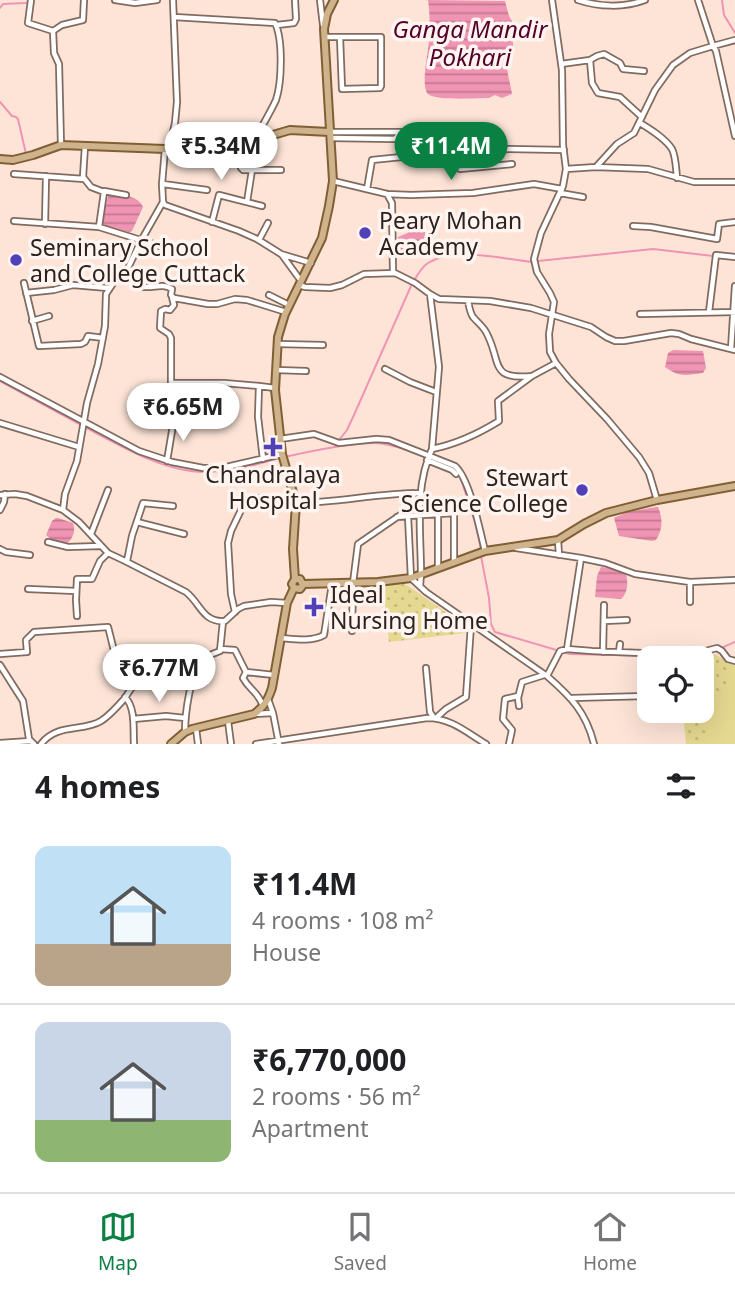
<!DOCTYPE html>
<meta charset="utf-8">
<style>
:root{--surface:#fff;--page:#f2f2f2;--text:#202124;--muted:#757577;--line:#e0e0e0;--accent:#0b8043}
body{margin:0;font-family:"Noto Sans",sans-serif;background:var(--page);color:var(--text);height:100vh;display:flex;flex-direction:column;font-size:26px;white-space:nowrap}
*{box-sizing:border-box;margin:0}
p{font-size:23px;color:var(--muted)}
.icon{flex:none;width:38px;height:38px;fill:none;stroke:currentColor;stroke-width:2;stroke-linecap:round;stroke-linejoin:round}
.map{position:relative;height:744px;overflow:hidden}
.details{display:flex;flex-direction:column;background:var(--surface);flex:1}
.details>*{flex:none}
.buttons{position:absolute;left:637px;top:646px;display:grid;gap:14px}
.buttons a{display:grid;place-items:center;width:77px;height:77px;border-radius:14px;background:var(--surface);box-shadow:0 7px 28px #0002;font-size:35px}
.price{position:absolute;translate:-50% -60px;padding:0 16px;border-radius:24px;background:#fff;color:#222;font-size:23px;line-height:46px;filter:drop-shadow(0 2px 4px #0008)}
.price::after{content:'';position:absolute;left:50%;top:42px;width:21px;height:16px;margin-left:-10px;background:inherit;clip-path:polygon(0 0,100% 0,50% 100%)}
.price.selected{background:var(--accent);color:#fff}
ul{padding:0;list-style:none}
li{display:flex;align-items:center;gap:21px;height:175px;padding:0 35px}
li+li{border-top:2px solid var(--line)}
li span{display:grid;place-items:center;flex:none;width:196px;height:140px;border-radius:14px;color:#555}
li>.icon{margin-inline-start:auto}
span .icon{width:84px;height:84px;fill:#fffc;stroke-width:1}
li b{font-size:30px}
h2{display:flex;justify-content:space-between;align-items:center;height:84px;padding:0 35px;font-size:30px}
.tabs{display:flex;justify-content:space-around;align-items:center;height:98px;border-top:2px solid var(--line);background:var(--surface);font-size:19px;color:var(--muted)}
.tabs a{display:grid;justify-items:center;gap:4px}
.tabs .selected{color:var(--accent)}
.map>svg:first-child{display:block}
</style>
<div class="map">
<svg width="735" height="744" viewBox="0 0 735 744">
<defs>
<pattern id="grass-dots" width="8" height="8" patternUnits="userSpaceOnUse" patternTransform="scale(1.75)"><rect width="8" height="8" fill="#e5d890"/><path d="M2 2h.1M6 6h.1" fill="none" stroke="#c5b97c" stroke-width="1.8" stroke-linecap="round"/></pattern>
<pattern id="water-rules" width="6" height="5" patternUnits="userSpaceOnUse" patternTransform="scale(1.75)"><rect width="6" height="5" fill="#f094b4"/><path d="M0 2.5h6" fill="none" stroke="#c37892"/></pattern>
</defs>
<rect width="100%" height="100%" fill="#fde4d7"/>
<path fill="url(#grass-dots)" d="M404,584L410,587L474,632L389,642L383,586Z
M715,654L731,664H735V744H686L683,711L670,713V711L702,710V659Z"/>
<path fill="#e5d890" d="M731,664H735V744H705L708,703L727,687Z"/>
<path fill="url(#water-rules)" d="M428,0L505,1L509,16L513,23V51C502,64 510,79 512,94L502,98L495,95L489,98C477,98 435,101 428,94C420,85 429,51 429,39C430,26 430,13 428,0Z
M109,193C121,195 138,195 143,207L132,231L129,232L102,225L101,223Z
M415,223H417L422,230L428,234L430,246L428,251L422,254L401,252L398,248V237L410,232L412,224Z
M673,350L703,351L706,368L703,373C686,375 680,378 665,367L668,353Z
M656,507H658C663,519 663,529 656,540L652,541L619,536L614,518L616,517L628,512Z
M56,518H58L73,523C76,532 73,539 65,545L54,542L46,535L52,521Z
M601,567L621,569L625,571C628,579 629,592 621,599L595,597L597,576Z"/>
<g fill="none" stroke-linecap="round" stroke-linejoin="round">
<path stroke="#f094b4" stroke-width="2" d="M722,0L724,15L735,33
M0,8L3,4L26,3L29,1
M0,102L12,116L16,117L18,119L26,154
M538,261L653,249L713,256
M0,381C28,396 57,412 85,427C121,446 164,472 205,472C231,472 255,465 279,458
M339,440L347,430L354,415L411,286C416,278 420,268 428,263C455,246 502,259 532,262
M285,457C311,451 348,443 375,443C388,443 401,448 413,452
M461,479L475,522L481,549
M481,556L489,598L491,624L495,632L570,654L701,657L735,642"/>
<defs>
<path id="minor" d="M31,0L28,23L53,31L54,53L59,64L61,145
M115,0L135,3L157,0
M320,0L323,25
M552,0L562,70L563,145L566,169L563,186L541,233L534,259L537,272L550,293L554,302L549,334L550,352L556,363L569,379L607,419L639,457L649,473L657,500
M578,0C599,7 624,8 645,0
M698,0L713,46L735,40
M174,17L275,23C283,39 282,82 276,100C270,113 262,126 255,139
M277,25L294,23L296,19L295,0
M53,31L62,25L83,20L84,0
M324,37H381V86L380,88L342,89L340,37
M590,60L597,56L604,54L620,63L623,69L644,71
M561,64L590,60L592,83L598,93L620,97L642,117
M640,123C650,129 665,138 672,149C676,157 676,169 677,178
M330,132H404L408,135L411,148L416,153L509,149L564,150
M330,138L394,139L397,137L399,133
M244,143L241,168L243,170H281
M85,146L83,177L91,187L104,192L99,227L163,247
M165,149L162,184L163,202L165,205L239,231L257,239L281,254L311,263
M169,149L175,123L177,102L173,0
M448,155L455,156L460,169L512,164
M596,167L617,144L634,133L655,90L673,65L690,53L713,46L716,51L735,136
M566,169L596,167L648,169L694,182H735
M14,174L84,179
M333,181L387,194L411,195L473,193L534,184L562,189
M163,184L207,190
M367,189L372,160L421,155
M104,191L126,195
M560,193L583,197
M387,194L392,203L393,273
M247,202L252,170
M14,221L99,227
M212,222L219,195L262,206
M45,224L46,176
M633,226L651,227L717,239L719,224L735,222
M259,240L268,223
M282,255L301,281
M124,276L142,239L163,202
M24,283L39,346L81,344L85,342L88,336L103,338
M299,285L305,287L330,288L342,285L364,274L395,273L415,283L430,294L439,299L490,301L531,308L591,327L606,337L615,341H624L671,333L679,334L691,339L735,350
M26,293L54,290L73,285L108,288
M430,294L439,367L432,449
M269,295L289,305
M709,312L716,255L735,257
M640,314L735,312
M32,321L49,316
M278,344L323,345
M731,349L735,286
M385,369L410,382L436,392
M276,370L306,371
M532,376L556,363
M0,377L139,451L172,462L203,468H222L282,454
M171,383H224L259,386L258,417L263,459
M259,386L275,388
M0,423L79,447
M280,439L314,434L339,443L376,439L389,440L455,466C470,479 480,531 485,551
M427,460L452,470L456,474
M167,461L176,407L171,404V338L169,334L160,328L161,311L165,309L170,310L174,305L172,297
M0,495L15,494L27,496L63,510L79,522L108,553L125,561L186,592C201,604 203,623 225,621L238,609L244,606L271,602L287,603
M0,510L4,502L5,494
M63,510L65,494L77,461L87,403L98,364L105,326L106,294L114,282L124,276C131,279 136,286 144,287C155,288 162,283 172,289L171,295L174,298L208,304H217L235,299L247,300L286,312
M438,514V568
M408,516L454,513V562
M397,517L408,516L411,578L426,592L547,676C571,697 586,712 594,744
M137,522L184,534
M91,534L108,490
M558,540L559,555
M48,542L68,547L100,546
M516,548L581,558L605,563L635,574L662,578L690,582L735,580
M0,549L6,552L30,555
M127,561L132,536L143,503L173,506
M690,582V602
M420,586L421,574C421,532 414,488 432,449C457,444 478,434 499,421L498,401L532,376C489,380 502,363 487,334C484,327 478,323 473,317C470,313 469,306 468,301
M28,589L76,591
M235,612L231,594L228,543L231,531L242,508L252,498C267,498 281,503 295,503C337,503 378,493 420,493
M77,616L76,600L77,579H92L100,561L108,553
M604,621L627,620
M352,631L353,583L358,544L406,511L412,504L413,493
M280,638C294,639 312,642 324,635L332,584
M220,649L235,650L246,672L274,675
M567,649L581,558
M603,652L604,605
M619,652L620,644
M0,654L27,652L26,640L34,632L108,627C114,648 116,671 132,687
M0,665L23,701L29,739L34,744
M426,668L430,712L434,718
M246,672L243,678C250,691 257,690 263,706
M547,676L560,651L567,649L592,651L666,654L698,653L717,648L722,651L728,659L735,661
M125,697C136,708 133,730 134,744
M572,698L646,696
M268,699L273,713L279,744
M519,706L518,698L522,682L544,675
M254,714L273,713
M436,718L446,709L466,697L471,625
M133,719L166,716L185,718
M228,721L231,744
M196,728L198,744
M185,732C185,710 191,677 200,659L220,651L223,621
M0,743L30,741
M41,744C57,723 83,732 101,721C109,716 118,706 125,698C128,694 130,688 135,685C140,681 149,681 155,678C171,673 185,664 200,659
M256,744L427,718C451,718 466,732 486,744
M509,744L512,730L503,719L505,699L518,696"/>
<path id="major" d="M0,159L13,160L33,155L61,145L165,149L204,154L218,151L290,130L329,132
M295,579H300L303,585L300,589L294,588L292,584L295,579L293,549L296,503L282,454L275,390L278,337L285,314L322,238L329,206L333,181L324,29L327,14L334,0
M303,584L378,582L411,578L485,551L558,540L584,524L606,513L657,500L735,486
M171,744L185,732L192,729L254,714C264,707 268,700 272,688L287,603L294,588"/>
</defs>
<use href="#minor" stroke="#816b60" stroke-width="8"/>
<use href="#major" stroke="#805f34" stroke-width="10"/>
<use href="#minor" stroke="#fff" stroke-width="4.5"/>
<use href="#major" stroke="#ceb38c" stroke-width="6"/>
</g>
<g fill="#5041b9" stroke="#fff4ef" stroke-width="2.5">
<circle cx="365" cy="233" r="7"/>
<circle cx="16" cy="260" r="7"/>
<path d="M269.5 436.5h7v7h7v7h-7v7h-7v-7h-7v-7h7z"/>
<circle cx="582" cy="490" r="7"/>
<path d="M310.5 596.5h7v7h7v7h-7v7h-7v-7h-7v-7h7z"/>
</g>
<g text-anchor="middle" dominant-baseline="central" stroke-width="7" stroke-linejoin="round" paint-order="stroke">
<g font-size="23" fill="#2c231e" stroke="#fff4ef" text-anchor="start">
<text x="379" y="220">Peary Mohan<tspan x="379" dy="26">Academy</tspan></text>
<text x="30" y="247">Seminary School<tspan x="30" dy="26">and College Cuttack</tspan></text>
<text x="273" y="474" text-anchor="middle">Chandralaya<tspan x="273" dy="26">Hospital</tspan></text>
<text x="568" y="477" text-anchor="end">Stewart<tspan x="568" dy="26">Science College</tspan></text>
<text x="330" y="594">Ideal<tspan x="330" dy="26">Nursing Home</tspan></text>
</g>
<g font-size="24" font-style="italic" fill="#53002a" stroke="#fff4ef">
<text x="470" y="28">Ganga Mandir<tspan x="470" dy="28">Pokhari</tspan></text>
</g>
</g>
</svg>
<div class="buttons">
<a><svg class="icon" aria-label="locate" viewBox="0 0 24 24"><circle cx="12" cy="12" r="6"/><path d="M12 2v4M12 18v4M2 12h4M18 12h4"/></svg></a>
</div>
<b class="price" style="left:221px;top:182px">₹5.34M</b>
<b class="price selected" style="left:451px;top:182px">₹11.4M</b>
<b class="price" style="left:183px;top:443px">₹6.65M</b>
<b class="price" style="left:159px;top:704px">₹6.77M</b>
</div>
<section class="details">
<h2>4 homes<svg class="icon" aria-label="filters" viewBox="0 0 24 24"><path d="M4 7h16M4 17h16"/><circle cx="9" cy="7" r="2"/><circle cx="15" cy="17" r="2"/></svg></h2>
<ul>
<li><span style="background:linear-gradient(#bfe0f5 70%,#b9a48a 0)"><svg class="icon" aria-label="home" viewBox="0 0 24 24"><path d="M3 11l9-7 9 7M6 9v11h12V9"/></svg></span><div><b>₹11.4M</b><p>4 rooms · 108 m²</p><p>House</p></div></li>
<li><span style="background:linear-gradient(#c9d6e8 70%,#8fb573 0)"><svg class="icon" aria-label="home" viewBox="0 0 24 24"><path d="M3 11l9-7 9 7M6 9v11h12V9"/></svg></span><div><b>₹6,770,000</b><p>2 rooms · 56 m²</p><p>Apartment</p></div></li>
</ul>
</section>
<nav class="tabs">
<a class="selected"><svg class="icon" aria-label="map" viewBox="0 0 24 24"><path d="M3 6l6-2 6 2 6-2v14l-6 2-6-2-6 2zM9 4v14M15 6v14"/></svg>Map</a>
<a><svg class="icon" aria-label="saved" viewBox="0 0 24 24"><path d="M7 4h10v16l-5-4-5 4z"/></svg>Saved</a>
<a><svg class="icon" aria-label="home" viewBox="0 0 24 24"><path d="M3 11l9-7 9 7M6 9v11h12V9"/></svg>Home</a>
</nav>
